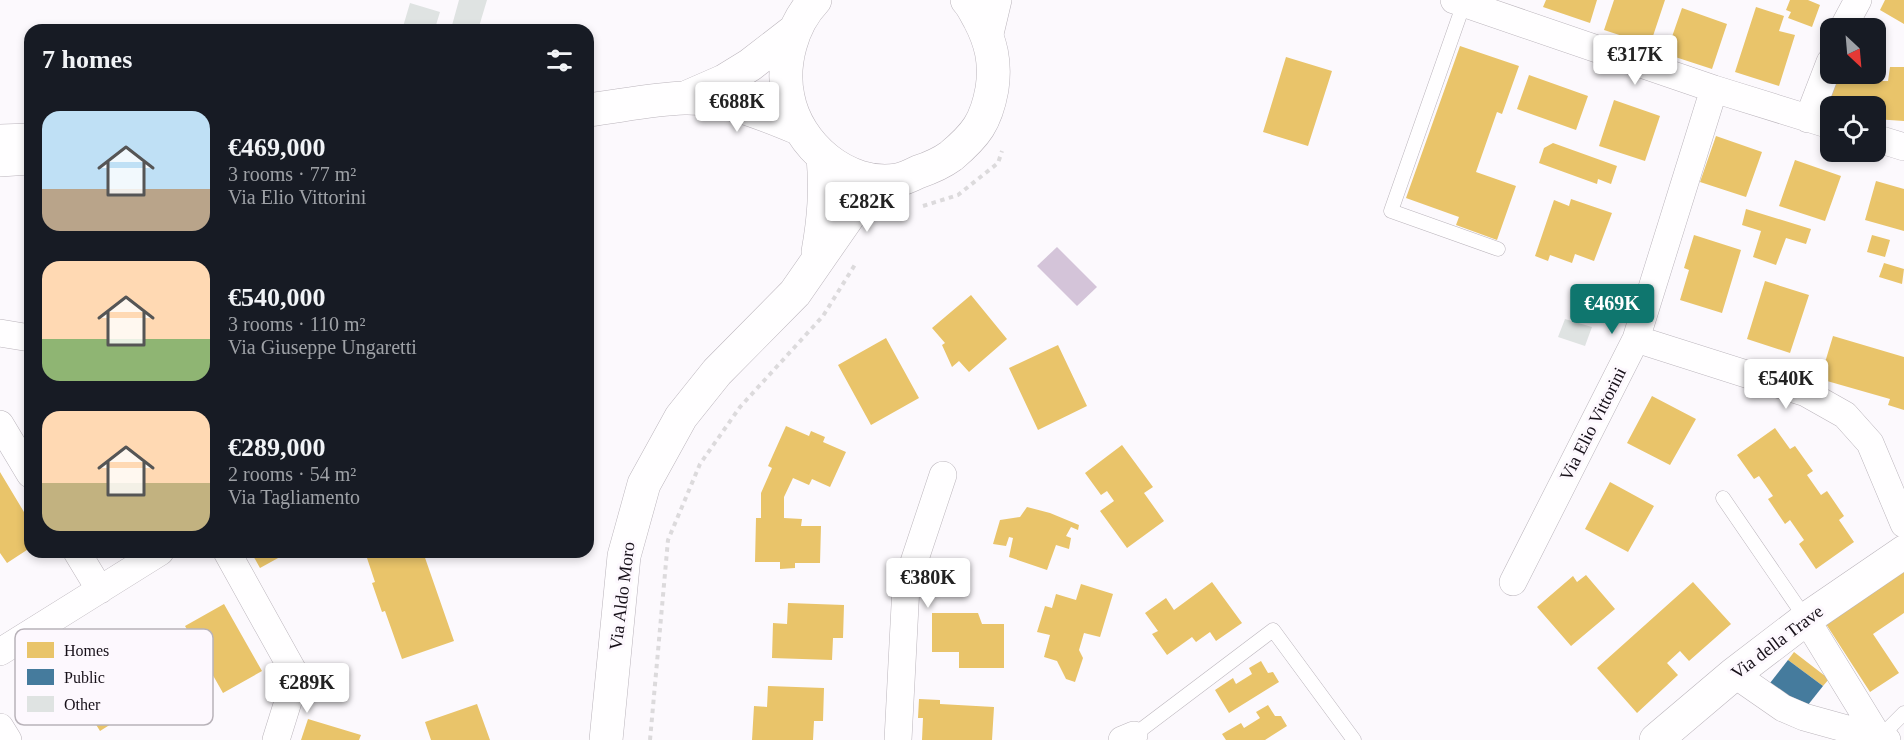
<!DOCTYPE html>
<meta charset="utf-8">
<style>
:root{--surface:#171b24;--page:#20242c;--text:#f1f3f6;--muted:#9ea1a6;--accent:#0f766e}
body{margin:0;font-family:Georgia,serif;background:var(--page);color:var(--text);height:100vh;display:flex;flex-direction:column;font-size:22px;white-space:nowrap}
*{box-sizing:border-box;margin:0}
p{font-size:20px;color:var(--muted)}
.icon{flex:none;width:33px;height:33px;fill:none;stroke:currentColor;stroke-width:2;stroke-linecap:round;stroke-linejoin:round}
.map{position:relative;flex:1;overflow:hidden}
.sheet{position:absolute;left:24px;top:24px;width:570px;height:534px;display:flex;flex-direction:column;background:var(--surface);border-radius:18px;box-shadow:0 3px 9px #0003}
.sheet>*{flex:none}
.needle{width:39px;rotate:154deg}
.controls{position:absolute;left:1820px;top:18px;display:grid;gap:12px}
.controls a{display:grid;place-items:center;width:66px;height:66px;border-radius:12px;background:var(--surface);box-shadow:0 3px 9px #0003;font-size:30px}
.price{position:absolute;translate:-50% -51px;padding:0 14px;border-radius:6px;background:#fff;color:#222;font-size:20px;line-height:39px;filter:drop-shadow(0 2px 3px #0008)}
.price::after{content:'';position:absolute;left:50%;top:36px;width:18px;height:14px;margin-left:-9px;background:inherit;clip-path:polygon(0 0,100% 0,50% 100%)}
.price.selected{background:var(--accent);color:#fff}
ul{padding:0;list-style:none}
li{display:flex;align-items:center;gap:18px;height:150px;padding:0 18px}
li span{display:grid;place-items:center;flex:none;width:168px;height:120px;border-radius:18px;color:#555}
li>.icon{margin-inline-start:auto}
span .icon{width:72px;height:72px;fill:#fffc;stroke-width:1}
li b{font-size:26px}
h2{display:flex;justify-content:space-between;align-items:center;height:72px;padding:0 18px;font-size:26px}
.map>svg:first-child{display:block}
</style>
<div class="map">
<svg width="1904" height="740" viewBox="0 0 1904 740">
<rect width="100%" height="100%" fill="#fcf9fd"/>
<path fill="#d4c4d9" d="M1057,247L1097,287L1077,306L1037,266Z"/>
<path fill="#e9c46a" d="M1546,0H1597L1590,23L1543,7Z
M1614,0H1665L1650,45L1604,30Z
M1790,0H1808L1820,5L1812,27L1788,18L1791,12L1786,10Z
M1885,0H1904V24L1880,10Z
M1756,7L1784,16L1779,31L1795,35L1779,86L1735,72Z
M1682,8L1727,24L1712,69L1666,54Z
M1460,46L1519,66L1502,114L1497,112L1476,172L1516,186L1497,240L1456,225L1459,217L1406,198Z
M1286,57L1332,71L1308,146L1263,132Z
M1890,67H1904V121L1875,119V106H1829L1830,81H1888Z
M1529,75L1588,96L1576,130L1517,109Z
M1614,100L1660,116L1645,161L1599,146Z
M1716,136L1762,152L1746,197L1700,182Z
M1553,143L1617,166L1611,184L1598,179L1597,184L1539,163L1544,148Z
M1795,160L1841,176L1825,221L1779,206Z
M1876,181L1904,189V231L1865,220Z
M1571,199L1612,213L1594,261L1575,254L1572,263L1550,255L1548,261L1535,256L1554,200L1569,206Z
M1746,209L1811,229L1806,244L1786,238L1776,265L1753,257L1761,231L1742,225Z
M1694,235L1741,250L1722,313L1680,300L1689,270L1684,268Z
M1872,235L1890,240L1885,257L1867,252Z
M1884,263L1904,269L1902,284L1879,277Z
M1765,281L1809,295L1790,353L1747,339Z
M971,295L1007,339L969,372L959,361L952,367L942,345L945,343L932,328Z
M1833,336L1904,357V410L1888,405L1890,399L1820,379Z
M886,338L919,398L871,425L838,365Z
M1058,345L1087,406L1038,430L1009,368Z
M1652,396L1696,419L1670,465L1627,443Z
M786,426L809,436L811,431L825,437L823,442L846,452L830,487L812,479L809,485L793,478L784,497V518L802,519L801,526H821L820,563H795V568L780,569V562H755L756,518H761V493L772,468L768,466Z
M1775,428L1790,449L1795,446L1813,471L1807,475L1821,495L1827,491L1844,516L1839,520L1854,542L1816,569L1799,544L1804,540L1790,520L1785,524L1768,499L1773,496L1759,476L1754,479L1737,455Z
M1122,445L1153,487L1144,493L1164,521L1127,548L1100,511L1114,501L1107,491L1101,495L1085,473Z
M0,472L30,522V548L7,563L0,553Z
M1610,482L1654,506L1628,552L1585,529Z
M1027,507L1050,513L1079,525L1078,530L1071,527L1066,536L1071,538L1069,549L1056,545L1047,570L1009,557L1013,538L1009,537L1006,546L993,544L1000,520L1020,517Z
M251,552H289L260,568Z
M365,552H423L454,641L402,659L385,611L382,612L372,583L375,582Z
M1904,572V613L1873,634L1899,673L1870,692L1826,624Z
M1586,575L1615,609L1571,646L1537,607L1573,576L1577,582Z
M1212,582L1242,623L1216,641L1210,632L1196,642L1192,637L1167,655L1152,634L1158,631L1145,613L1166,598L1174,610Z
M1693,582L1731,624L1689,661L1680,651L1667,663L1678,675L1637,713L1597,668Z
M1081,584L1113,594L1100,637L1084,633L1079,650L1083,658L1075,682L1066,679L1057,661L1044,657L1050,635L1037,632L1045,606L1052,608L1056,594L1076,600Z
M788,603L844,605L843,638H833L832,660L772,658L773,623L787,624Z
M224,604L262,671L223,693L185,626Z
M932,613H978L982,624H1004V668H959V652H932Z
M144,646L170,687L100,731L74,689Z
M1794,652L1829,679L1823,686L1788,660Z
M1261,661L1268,673L1273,672L1279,682L1229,713L1215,690L1233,678L1236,684L1252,674L1249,668Z
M768,686L824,688L823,721H814L813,740H752L754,706L767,707Z
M919,699L940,700V704L994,707L992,740H922L923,718H918Z
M477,704L490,740H431L425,722Z
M1268,705L1275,716H1281L1287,726L1265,740H1226L1222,734L1241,723L1244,728L1260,718L1256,712Z
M308,719L361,735L359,740H301Z"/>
<path fill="#457b9d" d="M1788,660L1823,686L1804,710L1770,683Z"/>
<path fill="#dfe3e2" d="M459,0H487L478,30H402L410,3L440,12L436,25L451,29Z
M1565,319L1592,327L1585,346L1558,337Z"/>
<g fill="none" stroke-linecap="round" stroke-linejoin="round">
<defs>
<path id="service" d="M1464,3L1391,211L1498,249
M1723,498L1806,619
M1134,735L1273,630L1354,740
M1879,738L1904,713"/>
<path id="minor" d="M1454,0L1714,89L1830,125
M1843,28L1858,0
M989,38L998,0
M1808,119L1830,62
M1875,138L1904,147
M0,163L30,161
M0,333L30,338
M1636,339L1806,393L1845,415L1870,443L1904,524
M0,424L30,474
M77,552L100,590
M227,552L296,676L276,740
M1513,582L1636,339L1714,89
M1806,619L1879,738
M0,652L160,552
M1734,674L1783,708L1804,717L1887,740
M0,727L8,740
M898,740L906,586L943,475
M1122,740L1134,735"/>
<path id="secondary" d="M815,0C792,24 781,64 788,97C797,145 847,188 897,180C904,179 912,175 918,172C930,168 940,164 951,156C976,135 986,122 992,89C996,62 991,42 979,19C975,12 972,5 967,0
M685,98L724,81L750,65L794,31
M588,110C620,106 653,99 684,98C724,97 764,114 800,129
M0,141L30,140
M818,252C824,218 826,191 823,156
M606,740L624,556L644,484L681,417L717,372L795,293L854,208L865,198L898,180
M1656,740L1734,674L1806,619L1904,552"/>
</defs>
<use href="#service" stroke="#bbb5bc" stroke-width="15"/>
<use href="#minor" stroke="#bbb5bc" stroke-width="28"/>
<use href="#secondary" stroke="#bbb5bc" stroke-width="34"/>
<path stroke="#dcdadc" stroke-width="4" stroke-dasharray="4.5 4.5" stroke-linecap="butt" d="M923,206L958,195L998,163L1002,151
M650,740L668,540L700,464L740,407L823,316L856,263"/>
<use href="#service" stroke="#fffeff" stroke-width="14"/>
<use href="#minor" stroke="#fffeff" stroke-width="27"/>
<use href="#secondary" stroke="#fffeff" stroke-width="33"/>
</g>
<g text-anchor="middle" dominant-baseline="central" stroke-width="6" stroke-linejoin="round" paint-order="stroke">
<g font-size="18" fill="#171019" stroke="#fdf8fe">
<text transform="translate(1593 424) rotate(-63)">Via Elio Vittorini</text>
<text transform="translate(622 596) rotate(-83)">Via Aldo Moro</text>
<text transform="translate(1777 642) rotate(-37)">Via della Trave</text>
</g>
</g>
<rect x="15" y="629" width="198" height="96" rx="9" fill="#fdf8fe" stroke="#b8b2b9" stroke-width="1.5"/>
<rect x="27" y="642" width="27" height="16" fill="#e9c46a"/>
<rect x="27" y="669" width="27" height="16" fill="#457b9d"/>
<rect x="27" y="696" width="27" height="16" fill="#dfe3e2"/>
<g font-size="16" fill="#171019">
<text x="64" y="656">Homes</text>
<text x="64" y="683">Public</text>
<text x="64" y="710">Other</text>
</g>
</svg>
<div class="controls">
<a><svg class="needle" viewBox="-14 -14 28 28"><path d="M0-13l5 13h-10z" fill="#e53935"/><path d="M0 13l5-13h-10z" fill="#9ea1a6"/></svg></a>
<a><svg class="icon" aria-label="locate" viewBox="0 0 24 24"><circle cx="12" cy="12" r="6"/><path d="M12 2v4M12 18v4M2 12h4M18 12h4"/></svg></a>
</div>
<b class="price" style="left:1635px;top:86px">€317K</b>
<b class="price" style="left:737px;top:133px">€688K</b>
<b class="price" style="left:867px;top:233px">€282K</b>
<b class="price selected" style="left:1612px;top:335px">€469K</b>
<b class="price" style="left:1786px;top:410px">€540K</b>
<b class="price" style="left:928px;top:609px">€380K</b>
<b class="price" style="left:307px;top:714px">€289K</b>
<section class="sheet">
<h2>7 homes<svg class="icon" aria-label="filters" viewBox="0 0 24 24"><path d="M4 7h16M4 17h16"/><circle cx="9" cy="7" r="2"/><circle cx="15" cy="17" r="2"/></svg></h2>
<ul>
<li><span style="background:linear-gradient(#bfe0f5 65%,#b9a48a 0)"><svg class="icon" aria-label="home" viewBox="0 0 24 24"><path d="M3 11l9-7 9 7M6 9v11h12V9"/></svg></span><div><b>€469,000</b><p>3 rooms · 77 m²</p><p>Via Elio Vittorini</p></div></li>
<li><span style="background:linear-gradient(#ffd9b3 65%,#8fb573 0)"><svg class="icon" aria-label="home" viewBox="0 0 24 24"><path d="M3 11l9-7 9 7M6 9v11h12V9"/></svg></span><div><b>€540,000</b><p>3 rooms · 110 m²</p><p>Via Giuseppe Ungaretti</p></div></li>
<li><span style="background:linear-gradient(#ffd9b3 60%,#c2b280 0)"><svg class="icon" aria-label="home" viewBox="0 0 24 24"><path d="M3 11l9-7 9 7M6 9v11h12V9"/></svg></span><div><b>€289,000</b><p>2 rooms · 54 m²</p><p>Via Tagliamento</p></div></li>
</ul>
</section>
</div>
